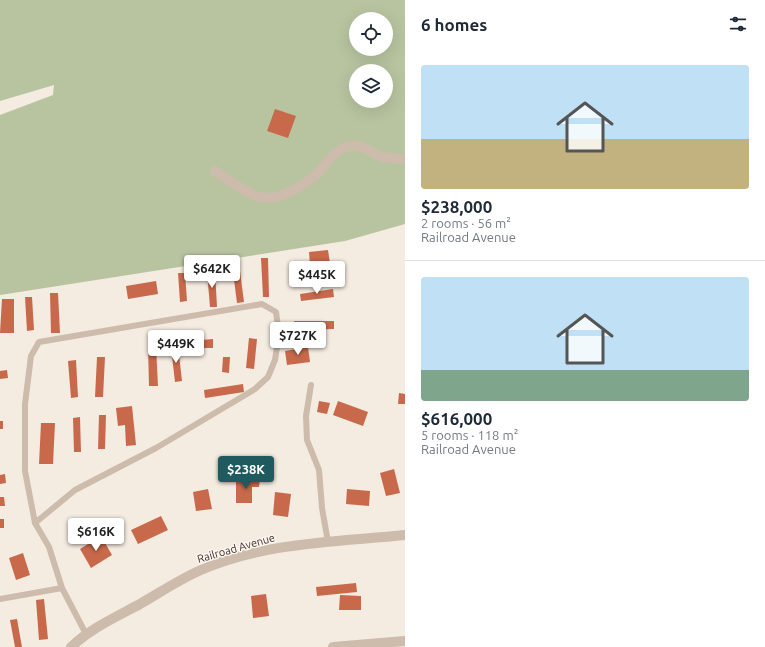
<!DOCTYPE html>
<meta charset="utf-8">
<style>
:root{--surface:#fff;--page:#f6f6f7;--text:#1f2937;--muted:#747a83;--line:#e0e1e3;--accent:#1f5a5e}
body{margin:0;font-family:Ubuntu,sans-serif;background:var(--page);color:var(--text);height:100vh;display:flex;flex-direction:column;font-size:15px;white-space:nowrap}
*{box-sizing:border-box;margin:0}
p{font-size:13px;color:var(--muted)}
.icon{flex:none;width:22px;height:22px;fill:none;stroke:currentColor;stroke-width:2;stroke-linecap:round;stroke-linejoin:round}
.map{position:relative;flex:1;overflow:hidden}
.drawer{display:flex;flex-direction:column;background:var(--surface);width:360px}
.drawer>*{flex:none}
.tools{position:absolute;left:349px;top:12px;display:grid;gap:8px}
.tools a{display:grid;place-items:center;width:44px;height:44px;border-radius:50%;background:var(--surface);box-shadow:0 4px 16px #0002;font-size:20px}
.price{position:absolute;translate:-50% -34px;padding:0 9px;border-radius:4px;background:#fff;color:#222;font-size:13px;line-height:26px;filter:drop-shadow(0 1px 2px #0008)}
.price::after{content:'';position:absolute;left:50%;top:24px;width:12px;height:9px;margin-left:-6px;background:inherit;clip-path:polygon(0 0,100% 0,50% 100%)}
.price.selected{background:var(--accent);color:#fff}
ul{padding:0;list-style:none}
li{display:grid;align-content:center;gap:8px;height:212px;padding:0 16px}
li+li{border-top:1px solid var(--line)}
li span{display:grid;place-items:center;height:124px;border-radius:4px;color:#555}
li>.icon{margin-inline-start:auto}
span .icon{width:72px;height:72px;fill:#fffc;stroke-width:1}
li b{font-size:17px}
h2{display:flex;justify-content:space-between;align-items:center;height:48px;padding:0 16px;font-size:17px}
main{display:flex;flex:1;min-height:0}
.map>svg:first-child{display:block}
</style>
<main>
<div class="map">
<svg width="405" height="647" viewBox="0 0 405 647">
<rect width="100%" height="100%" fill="#f4ebe1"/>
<path fill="#b8c4a0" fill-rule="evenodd" d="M0,0H405V224L345,241L0,295V115L53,95L54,85L0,101ZM356,19H386V49H356ZM356,71H386V101H356Z"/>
<path fill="#c8694b" d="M275,109L296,116L288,138L267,131Z
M328,250L330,263L310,265L309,252Z
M261,258H268L269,297H263Z
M239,263L244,302L237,303L232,264Z
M215,271L217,307H210L207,272Z
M178,273H185L187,301L180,302Z
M328,276L329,281L320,282L319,277Z
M156,281L158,294L128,299L126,286Z
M333,289L334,297L301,301L300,294Z
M50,293H58L60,333H51Z
M25,297H32L34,330L27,331Z
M2,299H14V333H0Z
M294,321H334V329L295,330Z
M249,338L257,339L254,369L246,368Z
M213,339V348H202V340Z
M148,346H156L158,386H149Z
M178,346L182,381L175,382L171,347Z
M308,347L310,362L287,365L285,351Z
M97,357H105L103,397H95Z
M223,357H230L229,373L222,372Z
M76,360L78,397L71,398L68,361Z
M7,370L8,378L0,379V371Z
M243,384L244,392L205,398L204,390Z
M399,393L405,394V404H398Z
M319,401L330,403L327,414L317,412Z
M338,401L368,412L363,426L333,415Z
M132,406L136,445L126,446L125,425L118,426L116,408Z
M99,415H106L105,449H98Z
M80,417L81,452H74L73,418Z
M0,421H3V429H0Z
M41,423H55L53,464H39Z
M394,469L400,493L386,496L380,473Z
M5,474L6,483L0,484V475Z
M236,478L260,479L259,487H252V503H236Z
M208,489L212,509L196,511L193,492Z
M347,489L370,491L369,506L346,504Z
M275,492L291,494L288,517L273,515Z
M0,497H4L5,506H0Z
M161,516L168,530L138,544L131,530Z
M0,519H4V528H0Z
M101,536L112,555L91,568L80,549Z
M23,553L30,575L16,580L9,558Z
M356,583L357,592L317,596L316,587Z
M266,594L269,616L253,618L251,596Z
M340,595L361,596V610H339Z
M44,599L48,639L39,640L36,600Z
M17,619L22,647H15L10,620Z"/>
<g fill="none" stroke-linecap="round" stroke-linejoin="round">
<path stroke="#cdbbac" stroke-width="6" d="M311,385L306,416L307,440L319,470L322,508L328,542
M35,523L75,490L156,448L255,389L268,377L275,360L279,334L276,312L262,304L39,342L31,356L25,404V471L35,523L49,547L62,588L86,634
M0,599L62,588"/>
<path stroke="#cdbbac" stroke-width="10" d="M215,171C227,179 247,194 260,197C280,202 306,184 320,171C329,161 335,149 350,146C362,143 373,155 384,157C391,159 398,159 405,159
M71,647C91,628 116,617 140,604C161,592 180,579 201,570C265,542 337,542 405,535
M333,647L405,641"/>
</g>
<g text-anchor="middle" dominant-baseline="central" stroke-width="3" stroke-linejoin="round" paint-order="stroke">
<g font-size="11" fill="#3b302b" stroke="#fbf5ee">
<text transform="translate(236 548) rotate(-16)">Railroad Avenue</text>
</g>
</g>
</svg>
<div class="tools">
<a><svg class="icon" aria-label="locate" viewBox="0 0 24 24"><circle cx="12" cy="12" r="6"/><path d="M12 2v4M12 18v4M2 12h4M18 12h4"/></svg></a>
<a><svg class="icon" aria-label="layers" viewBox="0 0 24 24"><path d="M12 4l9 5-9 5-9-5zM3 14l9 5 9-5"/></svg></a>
</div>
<b class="price" style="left:212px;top:289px">$642K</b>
<b class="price" style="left:317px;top:295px">$445K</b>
<b class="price" style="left:298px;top:356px">$727K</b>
<b class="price" style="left:176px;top:364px">$449K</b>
<b class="price selected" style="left:246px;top:490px">$238K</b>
<b class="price" style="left:96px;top:552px">$616K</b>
</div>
<section class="drawer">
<h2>6 homes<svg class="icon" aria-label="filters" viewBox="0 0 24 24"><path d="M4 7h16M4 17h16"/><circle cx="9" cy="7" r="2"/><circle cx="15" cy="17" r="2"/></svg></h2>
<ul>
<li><span style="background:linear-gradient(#bfe0f5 60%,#c2b280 0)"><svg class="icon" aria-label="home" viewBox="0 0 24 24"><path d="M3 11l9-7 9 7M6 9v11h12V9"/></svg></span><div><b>$238,000</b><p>2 rooms · 56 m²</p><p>Railroad Avenue</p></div></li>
<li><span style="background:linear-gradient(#bfe0f5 75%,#7fa58c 0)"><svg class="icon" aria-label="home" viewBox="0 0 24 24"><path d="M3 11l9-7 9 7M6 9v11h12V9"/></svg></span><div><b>$616,000</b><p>5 rooms · 118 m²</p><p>Railroad Avenue</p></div></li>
</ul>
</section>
</main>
